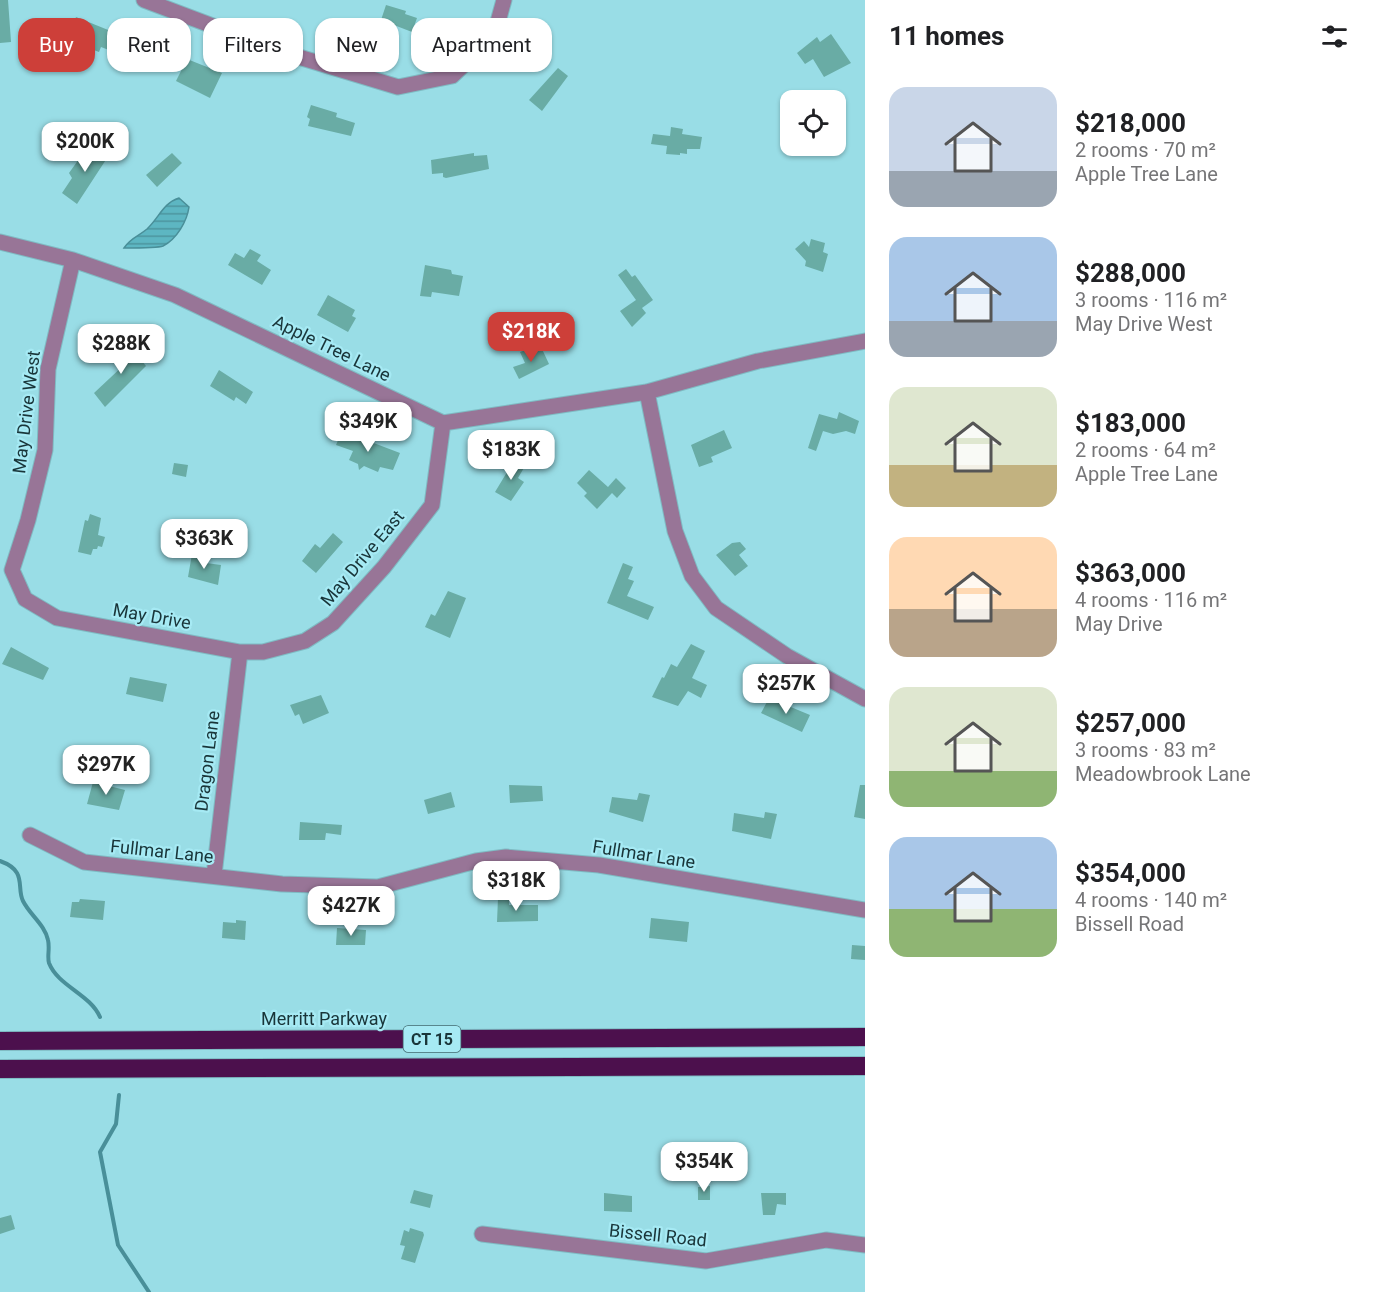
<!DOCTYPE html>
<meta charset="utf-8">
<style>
:root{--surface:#fff;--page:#f2f2f2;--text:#202124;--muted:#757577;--accent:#cd3f39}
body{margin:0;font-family:Roboto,sans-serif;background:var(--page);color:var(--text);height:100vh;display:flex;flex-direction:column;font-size:22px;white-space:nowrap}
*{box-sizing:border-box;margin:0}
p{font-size:20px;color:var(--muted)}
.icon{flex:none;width:33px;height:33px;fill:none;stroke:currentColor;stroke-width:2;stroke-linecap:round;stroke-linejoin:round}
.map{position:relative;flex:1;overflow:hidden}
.drawer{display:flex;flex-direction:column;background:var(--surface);width:510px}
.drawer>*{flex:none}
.banner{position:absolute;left:18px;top:18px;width:570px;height:54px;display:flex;gap:12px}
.buttons{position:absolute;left:780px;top:90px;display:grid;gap:12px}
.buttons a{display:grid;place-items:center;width:66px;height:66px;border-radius:12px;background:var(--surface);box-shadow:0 2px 4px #0004;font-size:30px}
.price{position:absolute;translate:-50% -51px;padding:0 14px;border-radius:12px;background:#fff;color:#222;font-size:20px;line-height:39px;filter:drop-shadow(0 2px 3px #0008)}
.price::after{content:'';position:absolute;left:50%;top:36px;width:18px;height:14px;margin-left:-9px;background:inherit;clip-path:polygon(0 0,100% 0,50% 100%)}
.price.active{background:var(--accent);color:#fff}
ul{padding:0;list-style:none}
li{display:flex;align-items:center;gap:18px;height:150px;padding:0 24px}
li span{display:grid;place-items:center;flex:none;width:168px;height:120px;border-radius:18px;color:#555}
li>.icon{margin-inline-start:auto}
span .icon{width:72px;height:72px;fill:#fffc;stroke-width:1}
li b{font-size:26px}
h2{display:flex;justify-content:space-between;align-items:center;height:72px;padding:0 24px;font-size:26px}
.chip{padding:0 21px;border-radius:18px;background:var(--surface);box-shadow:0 2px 4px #0004;font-size:21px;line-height:54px}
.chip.active{background:var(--accent);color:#fff}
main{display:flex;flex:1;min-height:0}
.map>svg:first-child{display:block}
</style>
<main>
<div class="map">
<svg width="865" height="1292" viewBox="0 0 865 1292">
<defs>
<pattern id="water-rules" width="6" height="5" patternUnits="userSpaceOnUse" patternTransform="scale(1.5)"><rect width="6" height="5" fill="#5db6c2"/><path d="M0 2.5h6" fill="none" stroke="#4c959f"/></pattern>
</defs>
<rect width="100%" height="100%" fill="#99dde6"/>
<path fill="url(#water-rules)" stroke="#498f99" stroke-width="1.5" d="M179,198L189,207C187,221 177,239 163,246C158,248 131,248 124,248C130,238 139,236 147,229C159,218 163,203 179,198Z"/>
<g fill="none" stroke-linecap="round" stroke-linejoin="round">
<path stroke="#498f99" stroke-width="4" d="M0,861C28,871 16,887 23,901C30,915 45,925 48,940C50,948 47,957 49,963C58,986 90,994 100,1017
M119,1095L116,1124L100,1152L118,1245L149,1292"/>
</g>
<path fill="#69aca5" d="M0,0H8L11,42L0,43Z
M386,5L406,11L405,14L417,18L412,32L381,20Z
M76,17L128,38L122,55L101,47L99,52L86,47L88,40L70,34Z
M831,34L851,63L824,77L813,59L805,64L797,53L817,37L820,42Z
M187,59L222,73L210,98L176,81Z
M558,68L568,76L542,111L529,100Z
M311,105L337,113L336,117L355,123L351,136L308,126L310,119L307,117Z
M671,127L683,129L682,134L702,137L700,149H687V154L680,153V155L666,154L667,146L651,144L653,134L670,136Z
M101,144L111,152L77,204L62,193L72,178L69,173L84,152L92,157Z
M172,153L182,163L157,187L146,175Z
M474,153V156L487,155L489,169L446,178L443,177V173L432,174L431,160Z
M811,239L825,243L823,252L828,254L823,272L805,266L806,261L795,249L804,241L809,247Z
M250,249L261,255L257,261L271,270L262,285L228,265L235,253L244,258Z
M425,265L451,270L452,274L463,276L459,296L432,292L431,297L420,296Z
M626,269L632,277L635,275L653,300L642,308L646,313L632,327L620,311L636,300L618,275Z
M328,295L355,310L352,316L356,318L348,332L317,315Z
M126,341L146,366L105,407L94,393L126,363L115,351Z
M531,348L533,353L542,349L549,364L519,379L513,367L525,363L520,352Z
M219,370L253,392L246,404L236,397L234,401L210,386Z
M839,412L859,421L855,434L846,431L833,434L823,431L816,451L808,448L819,414L837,419Z
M724,430L732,448L711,457L713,462L699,467L691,445Z
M342,431L400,453L393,470L380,467L378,472L364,466L359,470L358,464L349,460L353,451L336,445Z
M515,459L525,466L518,478L524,482L511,501L495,492Z
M174,463L188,465L186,477L172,474Z
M589,470L608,487L616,478L626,488L617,498L612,493L597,509L584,496L587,493L577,483Z
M90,514L101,518L98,535L105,537L102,547L98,546L97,549H93L91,555L78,552L85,520L88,521Z
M333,533L343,542L316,573L302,561L315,544L320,548Z
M740,542L746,549L739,555L748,566L735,576L716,555L732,543Z
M192,554L202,555L206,563L221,565L218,585L188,577Z
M623,563L633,567L628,579L634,581L627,596L654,607L648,620L607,603Z
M448,591L466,598L450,638L425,627L431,614L435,616Z
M691,644L705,651L692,678L707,685L701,698L688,691L678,706L652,697L662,677L664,678L671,664L677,667Z
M11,647L49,668L43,680L2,664Z
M130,677L167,684L163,702L126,694Z
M321,695L329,713L303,724L299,714L295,716L290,705Z
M769,698L810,715L802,732L761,713Z
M93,782L125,790L119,810L87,804Z
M509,785L542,786L543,801L510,803Z
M860,785H865V819L854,817Z
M451,792L455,807L428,814L424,800Z
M639,793L650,795L643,822L609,812L612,797L637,800Z
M765,812L777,814L771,839L732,831L734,813L764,818Z
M300,822L342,825L341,835L326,833L325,840H299Z
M498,898H509V905H538V921L497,922Z
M80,899L105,901L103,920L70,917L72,902H79Z
M651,918L689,922L687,942L649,938Z
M236,920L246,921L245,940L222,938L223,922L236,923Z
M337,928L366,930L365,945H336Z
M852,945L865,946V960L851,959Z
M710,1186V1200H698V1187Z
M414,1190L433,1195L430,1208L410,1203Z
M604,1193L632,1196V1212L604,1211Z
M761,1193H786V1205L777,1204L775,1215H763Z
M11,1215L15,1229L0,1234V1218Z
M410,1228L423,1232L424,1235L415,1263L401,1259L405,1246L400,1245L404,1230L409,1232Z"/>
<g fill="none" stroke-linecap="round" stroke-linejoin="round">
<defs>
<path id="minor" d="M144,0L279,51L398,87L452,76L494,36L504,0
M0,242L73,260L175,295L443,423L647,392L758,361L865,341
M73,260L48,369L45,450L28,520L12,570L25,599L57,618L240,652H263L305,641L333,623L384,567L432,505L443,423
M647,392L675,531L692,576L716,608L787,656L865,699
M30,835L84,862L282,884L378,887L476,861L506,857L599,865L865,910
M214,875L240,652
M482,1234L706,1261L826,1240L865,1245"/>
<path id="highway" d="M0,1041L865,1037
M0,1069L865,1066"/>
</defs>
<use href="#minor" stroke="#7fbbc3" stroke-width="17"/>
<use href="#highway" stroke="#7fbbc3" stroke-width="20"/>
<use href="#minor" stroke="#987597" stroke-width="15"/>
<use href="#highway" stroke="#4c104d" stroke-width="18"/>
</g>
<g text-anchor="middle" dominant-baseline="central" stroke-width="4.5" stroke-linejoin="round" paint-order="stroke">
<rect fill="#a6eaf4" stroke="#436b71" stroke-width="1.5" x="403.5" y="1026" width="57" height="26" rx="4.5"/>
<g font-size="16" font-weight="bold" fill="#193539">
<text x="432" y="1039">CT 15</text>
</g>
<g font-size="18" fill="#193539" stroke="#a6eaf4">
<text transform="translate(332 348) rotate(26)">Apple Tree Lane</text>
<text transform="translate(26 412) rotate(-83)">May Drive West</text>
<text transform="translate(362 558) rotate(-50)">May Drive East</text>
<text transform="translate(152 616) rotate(10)">May Drive</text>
<text transform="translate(207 761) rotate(-83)">Dragon Lane</text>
<text transform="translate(162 851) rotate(6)">Fullmar Lane</text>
<text transform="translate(644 854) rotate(9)">Fullmar Lane</text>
<text x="324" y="1018">Merritt Parkway</text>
<text transform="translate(658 1235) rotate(6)">Bissell Road</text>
</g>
</g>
</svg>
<div class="buttons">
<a><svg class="icon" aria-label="locate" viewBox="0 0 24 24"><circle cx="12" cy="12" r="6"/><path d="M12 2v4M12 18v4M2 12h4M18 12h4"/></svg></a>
</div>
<b class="price" style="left:85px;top:173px">$200K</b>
<b class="price active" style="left:531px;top:363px">$218K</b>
<b class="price" style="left:121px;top:375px">$288K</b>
<b class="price" style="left:368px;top:453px">$349K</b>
<b class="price" style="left:511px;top:481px">$183K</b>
<b class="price" style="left:204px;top:570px">$363K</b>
<b class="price" style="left:786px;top:715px">$257K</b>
<b class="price" style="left:106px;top:796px">$297K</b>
<b class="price" style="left:516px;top:912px">$318K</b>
<b class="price" style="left:351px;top:937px">$427K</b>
<b class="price" style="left:704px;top:1193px">$354K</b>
<div class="banner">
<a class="chip active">Buy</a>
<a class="chip">Rent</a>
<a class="chip">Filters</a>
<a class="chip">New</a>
<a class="chip">Apartment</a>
</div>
</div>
<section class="drawer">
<h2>11 homes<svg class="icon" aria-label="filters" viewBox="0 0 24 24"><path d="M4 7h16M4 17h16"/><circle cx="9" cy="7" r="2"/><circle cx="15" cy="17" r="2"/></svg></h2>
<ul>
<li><span style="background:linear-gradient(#c9d6e8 70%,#9aa5b1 0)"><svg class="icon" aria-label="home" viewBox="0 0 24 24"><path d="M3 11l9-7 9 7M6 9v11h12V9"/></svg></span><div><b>$218,000</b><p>2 rooms · 70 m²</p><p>Apple Tree Lane</p></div></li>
<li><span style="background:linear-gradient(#a9c7e8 70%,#9aa5b1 0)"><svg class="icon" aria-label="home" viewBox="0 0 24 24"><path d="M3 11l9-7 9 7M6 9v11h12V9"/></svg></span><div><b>$288,000</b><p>3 rooms · 116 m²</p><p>May Drive West</p></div></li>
<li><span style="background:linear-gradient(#dfe7d0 65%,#c2b280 0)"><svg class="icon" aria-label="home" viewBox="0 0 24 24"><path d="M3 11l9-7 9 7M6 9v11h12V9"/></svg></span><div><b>$183,000</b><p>2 rooms · 64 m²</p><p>Apple Tree Lane</p></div></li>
<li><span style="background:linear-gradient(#ffd9b3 60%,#b9a48a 0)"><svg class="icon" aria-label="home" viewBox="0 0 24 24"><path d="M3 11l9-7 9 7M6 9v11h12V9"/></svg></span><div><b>$363,000</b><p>4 rooms · 116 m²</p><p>May Drive</p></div></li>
<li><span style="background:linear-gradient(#dfe7d0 70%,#8fb573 0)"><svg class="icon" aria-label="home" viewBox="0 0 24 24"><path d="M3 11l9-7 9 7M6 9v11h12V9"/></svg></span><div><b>$257,000</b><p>3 rooms · 83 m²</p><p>Meadowbrook Lane</p></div></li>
<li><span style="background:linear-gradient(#a9c7e8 60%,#8fb573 0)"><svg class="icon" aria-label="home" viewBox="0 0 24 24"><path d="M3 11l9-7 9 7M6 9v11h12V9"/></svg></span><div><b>$354,000</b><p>4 rooms · 140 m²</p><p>Bissell Road</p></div></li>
</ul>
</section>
</main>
